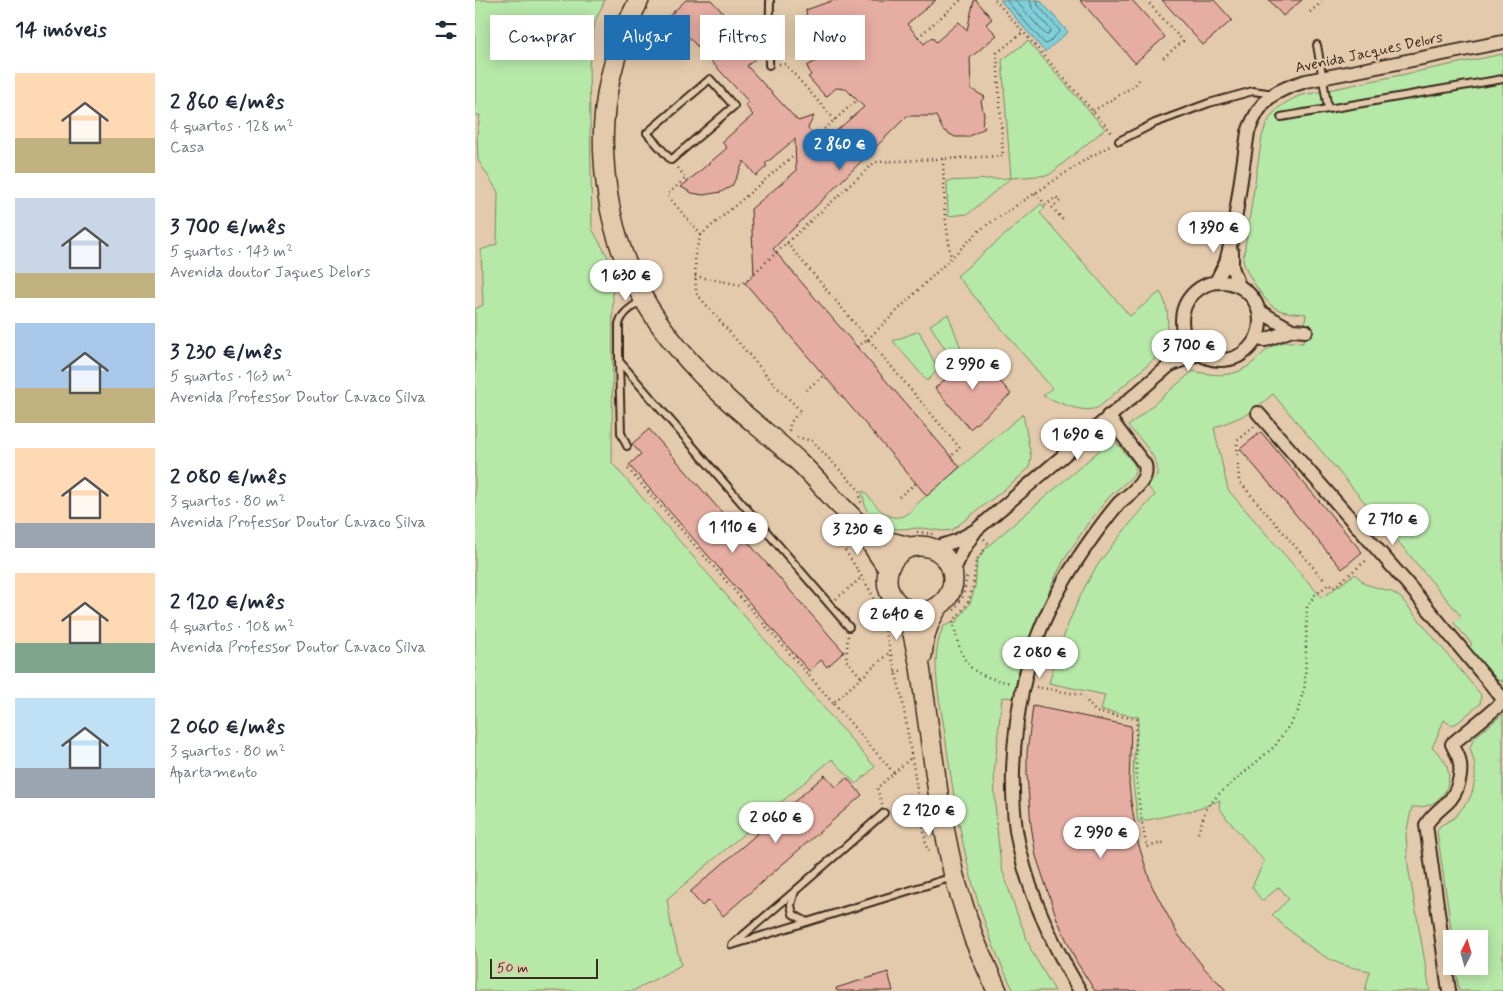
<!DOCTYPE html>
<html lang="pt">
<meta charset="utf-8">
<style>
:root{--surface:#fff;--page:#f2f2f3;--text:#1f2937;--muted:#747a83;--accent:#1f6fb2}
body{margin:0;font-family:Mynerve,sans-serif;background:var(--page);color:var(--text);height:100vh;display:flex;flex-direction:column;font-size:19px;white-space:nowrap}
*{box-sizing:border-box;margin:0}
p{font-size:16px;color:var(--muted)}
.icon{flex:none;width:28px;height:28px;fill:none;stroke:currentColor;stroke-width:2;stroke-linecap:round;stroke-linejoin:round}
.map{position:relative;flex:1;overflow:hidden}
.details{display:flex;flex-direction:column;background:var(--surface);width:475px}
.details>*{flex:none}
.guide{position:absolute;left:15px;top:15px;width:475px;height:45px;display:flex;gap:10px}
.needle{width:32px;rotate:5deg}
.fabs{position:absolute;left:968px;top:930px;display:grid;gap:10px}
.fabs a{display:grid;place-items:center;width:45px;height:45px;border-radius:0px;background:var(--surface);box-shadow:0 2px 12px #0003;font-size:25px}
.scale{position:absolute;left:15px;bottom:12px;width:108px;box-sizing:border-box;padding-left:5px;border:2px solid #3b2a1e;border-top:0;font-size:14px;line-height:18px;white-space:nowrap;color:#3b2a1e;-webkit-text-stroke:4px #e4caac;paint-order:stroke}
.price{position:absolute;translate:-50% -42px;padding:0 11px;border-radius:18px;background:#fff;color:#222;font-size:16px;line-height:32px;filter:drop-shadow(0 1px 2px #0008)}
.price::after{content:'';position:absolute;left:50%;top:30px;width:15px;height:11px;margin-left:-8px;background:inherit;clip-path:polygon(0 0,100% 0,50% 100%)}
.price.on{background:var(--accent);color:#fff}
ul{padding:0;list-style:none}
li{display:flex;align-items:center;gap:15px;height:125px;padding:0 15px}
li span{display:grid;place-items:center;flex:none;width:140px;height:100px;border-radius:0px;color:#555}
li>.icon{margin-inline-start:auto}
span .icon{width:60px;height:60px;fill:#fffc;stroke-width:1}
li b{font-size:21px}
h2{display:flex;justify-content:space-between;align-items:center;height:60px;padding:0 15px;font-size:21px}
.pill{padding:0 18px;border-radius:0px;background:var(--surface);box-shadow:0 2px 12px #0003;font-size:18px;line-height:45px}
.pill.on{background:var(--accent);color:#fff}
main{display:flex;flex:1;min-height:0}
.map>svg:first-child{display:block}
</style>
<main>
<section class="details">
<h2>14 imóveis<svg class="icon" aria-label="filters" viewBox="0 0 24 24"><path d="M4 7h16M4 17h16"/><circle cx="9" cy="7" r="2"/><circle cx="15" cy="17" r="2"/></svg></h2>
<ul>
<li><span style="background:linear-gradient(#ffd9b3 65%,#c2b280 0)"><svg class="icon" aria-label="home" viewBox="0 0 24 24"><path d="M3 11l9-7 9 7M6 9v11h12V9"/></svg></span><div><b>2 860 €/mês</b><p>4 quartos · 128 m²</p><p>Casa</p></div></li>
<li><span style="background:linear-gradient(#c9d6e8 75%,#c2b280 0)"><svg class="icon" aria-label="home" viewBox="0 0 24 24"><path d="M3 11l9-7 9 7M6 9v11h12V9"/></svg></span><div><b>3 700 €/mês</b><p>5 quartos · 143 m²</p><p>Avenida doutor Jaques Delors</p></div></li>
<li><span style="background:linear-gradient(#a9c7e8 65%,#c2b280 0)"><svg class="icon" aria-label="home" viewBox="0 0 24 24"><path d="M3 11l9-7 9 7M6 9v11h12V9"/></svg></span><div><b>3 230 €/mês</b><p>5 quartos · 163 m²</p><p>Avenida Professor Doutor Cavaco Silva</p></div></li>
<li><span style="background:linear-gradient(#ffd9b3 75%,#9aa5b1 0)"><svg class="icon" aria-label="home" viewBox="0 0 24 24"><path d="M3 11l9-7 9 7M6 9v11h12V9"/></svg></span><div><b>2 080 €/mês</b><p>3 quartos · 80 m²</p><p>Avenida Professor Doutor Cavaco Silva</p></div></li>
<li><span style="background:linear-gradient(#ffd9b3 70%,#7fa58c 0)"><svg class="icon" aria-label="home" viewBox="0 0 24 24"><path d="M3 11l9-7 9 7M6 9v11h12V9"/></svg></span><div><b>2 120 €/mês</b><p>4 quartos · 108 m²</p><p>Avenida Professor Doutor Cavaco Silva</p></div></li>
<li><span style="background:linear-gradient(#bfe0f5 70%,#9aa5b1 0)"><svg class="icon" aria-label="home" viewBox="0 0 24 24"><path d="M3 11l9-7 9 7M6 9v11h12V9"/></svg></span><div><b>2 060 €/mês</b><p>3 quartos · 80 m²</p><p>Apartamento</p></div></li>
</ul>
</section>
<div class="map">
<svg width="1028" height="991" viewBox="0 0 1028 991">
<rect width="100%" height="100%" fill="#e4caac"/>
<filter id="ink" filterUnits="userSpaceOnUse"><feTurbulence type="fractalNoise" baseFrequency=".02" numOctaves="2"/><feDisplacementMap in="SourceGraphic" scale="10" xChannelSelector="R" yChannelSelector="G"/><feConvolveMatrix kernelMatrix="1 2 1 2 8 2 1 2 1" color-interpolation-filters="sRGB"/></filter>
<g filter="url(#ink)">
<path fill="#b6e8a8" stroke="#788963" d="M0,0H130L120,21L114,65L117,229L138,266L137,463L400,767L381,784L357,759L192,899L196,925L206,965L158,991H0V309L8,305L6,250L22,244L23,192L3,160L2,135L5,115H0Z
M553,41L630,129L574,175L536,178L493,214L473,216L472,181L536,178L527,60Z
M1028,54V682L1019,678L993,648L997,644L979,623L986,616L798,394L775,413L739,428L753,490L847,598L880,574L890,584L917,592L926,598L1006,695L1005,704L982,723L976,725L969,720L957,748C987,768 974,810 937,807L931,834L933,866L955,991H890L895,971C886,969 877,968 868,965C841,955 818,934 797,915L814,899L804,887L787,901L777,887L789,861L753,820L744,807L745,800L724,809L663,822L658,782L659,755L664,717L626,710L630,695L574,683C586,641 600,599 624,563C641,539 661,517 680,495L672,486C675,483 679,480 681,477C689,462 663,437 653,426L718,371C744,377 763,378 783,358C790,351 798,344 809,342C815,341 822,343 828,343L831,314C820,313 806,313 797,306C788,298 770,272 768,260L787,137C794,114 802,106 824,96Z
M566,204L570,208L565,213L655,316L685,292C696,308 695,339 684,355L624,407C607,415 585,402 568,396L577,388L482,276Z
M473,314L487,351L477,360L455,325Z
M444,331L463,370L452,381L418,341Z
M548,414L556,457L554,468L539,482L477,530L468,531L448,528L421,529L414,528L406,524L391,509L387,492L389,491C405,511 420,532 443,503Z
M633,438H637L640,441L659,464L661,469L659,475L635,496L613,523L589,560L577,584L544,668L539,698L527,697L519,773L521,819L526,866L541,911L557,952L580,991H539C496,909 481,818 469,727C464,697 454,655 469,626L481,622L495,603L500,587L502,561L512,547L626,449L623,445Z
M1028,714V991H984L981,971L983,966H1004V939H981L977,935L962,831L965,826L979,818L994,800L998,790L1000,778V764L995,748L999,738Z"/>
<path fill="#7ecfd9" stroke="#638d8e" d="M525,0H565L593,32L570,52Z"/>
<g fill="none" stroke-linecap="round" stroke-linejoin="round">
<path stroke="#566c69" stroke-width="1" d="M531,0L569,43L572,44L585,31L563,5L562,0
M540,0L570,34L573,35L576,30L557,8L555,0"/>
</g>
<path fill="#e6ada3" stroke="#3b2a1e" d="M211,0H236L286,53L272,66L323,121L339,116L333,128L346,144L389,107L371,89L361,88L351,97L333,77L336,75L332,66L343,60L332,21L331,10L359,0H461L432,24L449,44L457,37L461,42L484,22L492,30L499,0H501L517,19L511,24L522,35L495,58L496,89L510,97L506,101L509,115L507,124L510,128L493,137H480L468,130L461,116H432L298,249L485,467L452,496L270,283L279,275L276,209L321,171L320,139L290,164L292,166L281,176L269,161L257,186L246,192L228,195L217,193L206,187L252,148L247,142L278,115L270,105L274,102L194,16Z
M605,0H657L690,37L660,63Z
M687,0H739L757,20L728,45Z
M794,0H827L808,16Z
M501,353L536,394L495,429L460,388Z
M174,429L369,652L352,667L346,660L334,671L154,465L166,454L157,444Z
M786,432L887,552L867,569L765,449Z
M558,706L656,726L654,784L656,802L663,843L677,886L702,933L730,969L752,991H620L601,961L582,919L561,856L556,825L552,775V753Z
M350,775L361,787L372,778L387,795L248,916L234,900L227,906L215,892Z
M413,972L418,991H362L361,988Z"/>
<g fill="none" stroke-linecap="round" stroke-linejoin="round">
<defs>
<path id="lane" d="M842,45L853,109
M294,65L295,0
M235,79L259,106L196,160L172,133Z
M806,117L1028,79
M644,141L680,123L734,103L778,91L799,94
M167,300C158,307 147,312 144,324V361L374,627
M144,361L146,433L152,446
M409,813L320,891L316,905L318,914L332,922L478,877
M320,891L257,945L332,922"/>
<path id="street" d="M757,252V267L764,286
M707 321a39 39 0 1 1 78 0a39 39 0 1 1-78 0Z
M741,282L751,262L758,234L773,132C786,98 798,91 831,81L1028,42
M784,311L817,330
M781,339L790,340L817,330L831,331
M695,365L709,335
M783,413L930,581L1028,699
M459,548L481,541L501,530L695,365L723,354
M478,572L488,550L501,530
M605,991C576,942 550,887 541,830C532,762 543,676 572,614C586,583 605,554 625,527C631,519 637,511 644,503C652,496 663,489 668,479C671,475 671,470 670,465L633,416
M974,991L951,825C956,816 964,810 972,803C983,793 988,773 984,759C983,754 979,749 977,744L1028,702"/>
<path id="secondary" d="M164,0C138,49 125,105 129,160C135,263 180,334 254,401C277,422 301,440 323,461C335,472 346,485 357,497C365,506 375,514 383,524C394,538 402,554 413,568
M387,527L411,541L434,547
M412 579a33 33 0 1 1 66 0a33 33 0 1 1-66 0Z
M423,604L434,622L438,634L445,667L466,813L479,876L499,939L522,991
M447,656C449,636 452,624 463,607"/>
</defs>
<use href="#lane" stroke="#3b2a1e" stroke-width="10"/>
<use href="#street" stroke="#3b2a1e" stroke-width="16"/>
<use href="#secondary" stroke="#3b2a1e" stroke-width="22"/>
<path stroke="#3b2a1e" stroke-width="2.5" stroke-dasharray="1 4" stroke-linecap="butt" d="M520,0L638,134
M671,0L708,41L688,58
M835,12L849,0
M443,37L486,0
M304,64H310L360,120
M618,111L659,86L664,80
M338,139L382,100
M468,159L470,215L476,258
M203,168L211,178L192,195L226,235L320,154
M560,193L571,205L581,197L585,201L577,207L588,220
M226,235L220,253L221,293L301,386L326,411C319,417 314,422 314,432
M312,243L393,339L506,229L613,158L635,146
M220,276L266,285L400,162L528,156L522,53L548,32
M382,347L393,339L485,448L476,456
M331,390L349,375
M779,427L762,441L764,481L849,580
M322,437L337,441L384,490L386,503
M153,469L358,703
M424,497L441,483
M442,532L459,534
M370,535L364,540L396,592L411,634L427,698L452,850L458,851
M509,539L514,544L501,560L498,587L493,603L478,622C488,665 491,674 536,683
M361,599L386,578
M479,610L488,596L492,576
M373,636L371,660L386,677
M420,672L429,670
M561,687L607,695L621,712L662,719C659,763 662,804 672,847L691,842
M419,773L437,757
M407,804L402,788L419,773L358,703L415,652
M723,833L731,809L743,795L800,746L822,714L830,685L832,606L840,595L854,584L858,588L893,559"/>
<use href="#lane" stroke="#e4caac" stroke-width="6"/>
<use href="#street" stroke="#e4caac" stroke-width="12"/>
<use href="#secondary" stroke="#e4caac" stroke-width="19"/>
</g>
</g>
<g text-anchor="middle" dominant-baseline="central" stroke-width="4" stroke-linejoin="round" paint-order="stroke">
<g font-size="15" fill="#3b2a1e" stroke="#e4caac">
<text transform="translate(894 53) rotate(-12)">Avenida Jacques Delors</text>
</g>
</g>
</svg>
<div class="fabs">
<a><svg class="needle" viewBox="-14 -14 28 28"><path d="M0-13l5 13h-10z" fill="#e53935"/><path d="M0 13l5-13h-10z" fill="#747a83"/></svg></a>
</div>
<div class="scale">50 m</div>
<b class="price on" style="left:365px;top:171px">2 860 €</b>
<b class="price" style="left:739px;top:254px">1 390 €</b>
<b class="price" style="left:151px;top:302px">1 630 €</b>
<b class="price" style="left:714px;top:372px">3 700 €</b>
<b class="price" style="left:498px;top:391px">2 990 €</b>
<b class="price" style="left:603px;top:461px">1 690 €</b>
<b class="price" style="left:918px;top:546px">2 710 €</b>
<b class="price" style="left:258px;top:554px">1 110 €</b>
<b class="price" style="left:383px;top:556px">3 230 €</b>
<b class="price" style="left:422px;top:641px">2 640 €</b>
<b class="price" style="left:565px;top:679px">2 080 €</b>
<b class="price" style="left:454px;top:837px">2 120 €</b>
<b class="price" style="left:301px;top:844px">2 060 €</b>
<b class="price" style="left:626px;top:859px">2 990 €</b>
<div class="guide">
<a class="pill">Comprar</a>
<a class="pill on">Alugar</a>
<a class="pill">Filtros</a>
<a class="pill">Novo</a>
</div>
</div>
</main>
